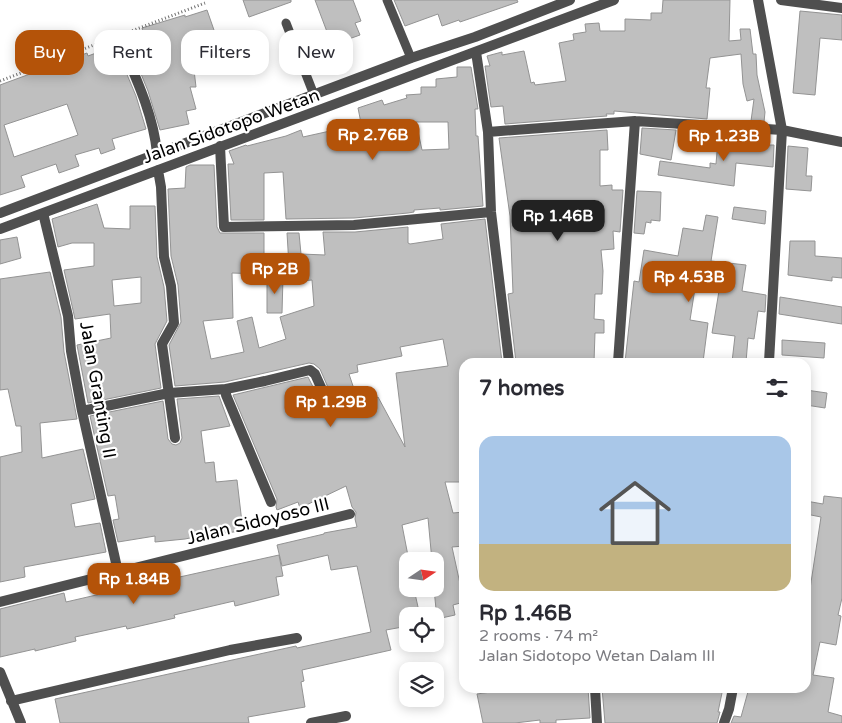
<!DOCTYPE html>
<meta charset="utf-8">
<style>
:root{--surface:#fff;--page:#f7f7f7;--text:#2b2b33;--muted:#7c7c81;--line:#e1e1e2;--accent:#b45309}
body{margin:0;font-family:"Varela Round",sans-serif;background:var(--page);color:var(--text);height:100vh;display:flex;flex-direction:column;font-size:19px;white-space:nowrap}
*{box-sizing:border-box;margin:0}
p{font-size:16px;color:var(--muted)}
.icon{flex:none;width:28px;height:28px;fill:none;stroke:currentColor;stroke-width:2;stroke-linecap:round;stroke-linejoin:round}
.map{position:relative;flex:1;overflow:hidden}
.panel{position:absolute;left:459px;top:358px;width:352px;height:335px;display:flex;flex-direction:column;background:var(--surface);border-radius:15px;box-shadow:0 2px 12px #0003}
.panel>*{flex:none}
.top-card{position:absolute;left:15px;top:30px;width:369px;height:45px;display:flex;gap:10px}
.needle{width:32px;rotate:77deg}
.tools{position:absolute;left:399px;top:552px;display:grid;gap:10px}
.tools a{display:grid;place-items:center;width:45px;height:45px;border-radius:10px;background:var(--surface);box-shadow:0 2px 12px #0003;font-size:25px}
.price{position:absolute;translate:-50% -42px;padding:0 11px;border-radius:10px;background:var(--accent);color:#fff;font-size:16px;line-height:32px;filter:drop-shadow(0 1px 2px #0008)}
.price::after{content:'';position:absolute;left:50%;top:30px;width:15px;height:11px;margin-left:-8px;background:inherit;clip-path:polygon(0 0,100% 0,50% 100%)}
.price.on{background:#222;color:#fff}
ul{padding:0;list-style:none}
li{display:grid;align-content:center;gap:10px;height:265px;padding:0 20px}
li+li{border-top:1px solid var(--line)}
li span{display:grid;place-items:center;height:155px;border-radius:15px;color:#555}
li>.icon{margin-inline-start:auto}
span .icon{width:90px;height:90px;fill:#fffc;stroke-width:1}
li b{font-size:21px}
h2{display:flex;justify-content:space-between;align-items:center;height:60px;padding:0 20px;font-size:21px}
.pill{padding:0 18px;border-radius:15px;background:var(--surface);box-shadow:0 2px 12px #0003;font-size:18px;line-height:45px}
.pill.on{background:var(--accent);color:#fff}
.map>svg:first-child{display:block}
</style>
<div class="map">
<svg width="842" height="723" viewBox="0 0 842 723">
<rect width="100%" height="100%" fill="#fff"/>
<path fill="#bfbfbf" stroke="#939393" fill-rule="evenodd" d="M243,0H291V2L249,17Z
M315,0H353L361,21L355,23L360,35L332,45Z
M394,0H517L518,2L460,22L459,20L442,26L438,14L405,26Z
M663,0H730L729,41L741,40L740,29H750L753,54H756L757,75L765,112L764,122L751,121L754,99L747,101L743,84L741,54L710,58L706,88H710L707,119L614,111V114H606L607,116L505,124L503,106L491,107L485,66H490L487,56L502,52V55L524,51L531,83L534,82L535,85L566,81L559,43L574,40L573,34L586,32L585,24L599,23L600,31H625V19L651,20V13H662Z
M207,10L215,33L185,44L191,70H194L196,87H190L196,109L186,111L189,124L160,130L148,91L126,37L143,32L142,28L185,15V17Z
M800,11L842,15V40L820,38L815,95L793,93Z
M115,46L136,96L146,129L112,139L115,149L101,154L99,148L75,155L79,166L59,173L56,164L21,176L25,187L0,195V85L87,53L88,56ZM67,104L78,135L14,157L4,125Z
M457,67H471L478,109H475L476,136H478L483,206L440,210V208L414,210V212L408,213L354,218L286,219L283,172L264,173V220H231L228,164H234L229,151L246,145L247,146L286,136L301,130L303,137L330,131L331,135L362,128L358,108L382,100L384,105L407,98L406,95L421,94V87H436V79L457,77ZM416,122H448L449,149L422,150Z
M642,128L676,130L671,160L640,154Z
M607,130L608,150H600V186L612,185V190H623L620,232L613,231L614,249L601,250L603,271L602,294H595L594,319L604,320V333H595L594,362H516L508,294L513,293L510,216L499,138Z
M749,135L762,136L761,140L766,141V145H774L773,167L736,163L734,186L658,175L660,161L710,168V163L716,164L718,140L737,142V137L749,139Z
M788,146L808,148L806,176H812L811,191L786,189Z
M190,165H214L217,227L220,233H264V274L232,273L233,318L203,321L211,359L244,352L237,321L252,317L259,348L286,339L280,317L314,306L312,280L290,282L287,233H299L301,254L325,255L323,232H355L408,227V243L410,244L443,239L441,224L485,219L502,362H464V482H445L453,513L464,512V546L452,547L464,602L453,605L455,615L437,619L434,589L435,561H432L428,518L402,525L409,561H408V589H414L420,616H408V626L386,630L391,650L302,670L304,681L301,682L305,707L248,717L249,723H60L55,699L296,646L297,648L371,632L357,566L331,570L328,555L282,566L277,545L324,534V533L357,527L355,519L356,512L352,507L346,486L300,508L298,502L277,510L276,507L277,499L233,395L308,377L318,397L320,400H326L330,398V392L320,369L314,364L309,363L225,382L175,386L169,345L181,322L178,285L171,256L168,189L185,188L186,167ZM443,339L448,366L396,373L405,447L378,397L360,407L349,374L358,372L357,365L402,356L400,347Z
M637,191L661,192L660,221L651,220V223L646,222L644,234L634,233Z
M97,204L104,228L130,229V206H155L157,257L164,287L167,321L155,344L161,388L88,403L77,345L111,338L110,314L75,319L64,270L94,266V243H72L58,247L52,219ZM141,277V303L114,306L112,280Z
M734,207L766,211L765,224L732,219Z
M706,215L718,217L711,261L746,265L742,291L766,295L765,312L758,311L754,339L748,338L746,362H732L735,336L712,333L720,285L696,282L690,320L708,323L703,362H625L634,281L639,282L644,250L678,256L683,228L703,231Z
M17,237L21,258L0,264V240Z
M790,241H815V256L842,258V278L832,277V281L788,275Z
M50,272L61,317L64,352L77,419L40,423L42,458L83,449L95,499L71,504L75,527L100,523L106,552L24,567L25,577L0,582V457L22,452L21,426H16L8,389L0,390V279Z
M267,277H283L282,313H267Z
M780,297L842,307V324L779,314Z
M782,340L825,343L824,358L782,355Z
M806,390L827,393L825,408L806,405Z
M219,396L230,426L201,431L205,463L214,462L216,482L237,480L243,531L224,533V531L185,539L155,542V536L118,542L113,520L119,519L115,495L108,496L90,416L163,401L168,439L172,444L176,445L180,443L182,438L177,399Z
M824,496L842,498V598L838,615L841,616L836,645L820,642L813,675L834,678L828,712L842,716V723H731L734,716L741,717L749,688H806V648L810,627H806V589H810L821,517L806,514V501L823,504Z
M279,555L283,576L276,577L279,595L235,606L234,601L174,615L175,618L127,629L126,626L75,637L76,641L35,651V649L0,657V609L64,593L66,602L118,590L116,581L164,571L166,580Z
M491,688H508V692L550,688H588L590,718L556,720V723H540V720L515,723H483L477,694L491,692Z
M602,688H723L718,712H720L717,723H605Z"/>
<g fill="none" stroke-linecap="round" stroke-linejoin="round">
<path stroke="#717171" stroke-width="3" stroke-dasharray="1 2.5" stroke-linecap="butt" d="M129,32L205,3
M0,81L107,40"/>
<path stroke="#4f4f4f" stroke-width="9" d="M387,0L411,58
M286,23L314,95"/>
<path stroke="#4f4f4f" stroke-width="10" d="M758,0L782,130L769,362
M781,0L842,8
M118,36C134,74 153,112 157,153
M476,52L488,132L491,212L509,362
M488,132L635,121L782,130L842,142
M220,146L224,227L354,225L491,212
M158,170L161,187L164,257L171,286L174,323L162,344L175,438
M0,213L411,58L475,37L570,0
M43,213L68,316L71,351L82,411L118,572
M0,229L614,0
M618,362L635,121
M82,411L169,393L226,389
M271,502L226,395V389L265,381L310,370L315,374L324,394
M0,602L350,514
M0,672L21,723
M595,688L597,723
M11,701L230,650L297,638
M311,723L346,716
M724,723L729,709L733,688"/>
</g>
<g text-anchor="middle" dominant-baseline="central" stroke-width="4.5" stroke-linejoin="round" paint-order="stroke">
<g font-size="18" fill="#000" stroke="#fff">
<text transform="translate(231 126) rotate(-20)">Jalan Sidotopo Wetan</text>
<text transform="translate(98 390) rotate(80)">Jalan Granting II</text>
<text transform="translate(258 521) rotate(-14)">Jalan Sidoyoso III</text>
</g>
</g>
</svg>
<div class="tools">
<a><svg class="needle" viewBox="-14 -14 28 28"><path d="M0-13l5 13h-10z" fill="#e53935"/><path d="M0 13l5-13h-10z" fill="#7c7c81"/></svg></a>
<a><svg class="icon" aria-label="locate" viewBox="0 0 24 24"><circle cx="12" cy="12" r="6"/><path d="M12 2v4M12 18v4M2 12h4M18 12h4"/></svg></a>
<a><svg class="icon" aria-label="layers" viewBox="0 0 24 24"><path d="M12 4l9 5-9 5-9-5zM3 14l9 5 9-5"/></svg></a>
</div>
<b class="price" style="left:373px;top:161px">Rp 2.76B</b>
<b class="price" style="left:724px;top:162px">Rp 1.23B</b>
<b class="price on" style="left:558px;top:242px">Rp 1.46B</b>
<b class="price" style="left:275px;top:295px">Rp 2B</b>
<b class="price" style="left:689px;top:303px">Rp 4.53B</b>
<b class="price" style="left:331px;top:428px">Rp 1.29B</b>
<b class="price" style="left:134px;top:605px">Rp 1.84B</b>
<div class="top-card">
<a class="pill on">Buy</a>
<a class="pill">Rent</a>
<a class="pill">Filters</a>
<a class="pill">New</a>
</div>
<section class="panel">
<h2>7 homes<svg class="icon" aria-label="filters" viewBox="0 0 24 24"><path d="M4 7h16M4 17h16"/><circle cx="9" cy="7" r="2"/><circle cx="15" cy="17" r="2"/></svg></h2>
<ul>
<li><span style="background:linear-gradient(#a9c7e8 70%,#c2b280 0)"><svg class="icon" aria-label="home" viewBox="0 0 24 24"><path d="M3 11l9-7 9 7M6 9v11h12V9"/></svg></span><div><b>Rp 1.46B</b><p>2 rooms · 74 m²</p><p>Jalan Sidotopo Wetan Dalam III</p></div></li>
</ul>
</section>
</div>
